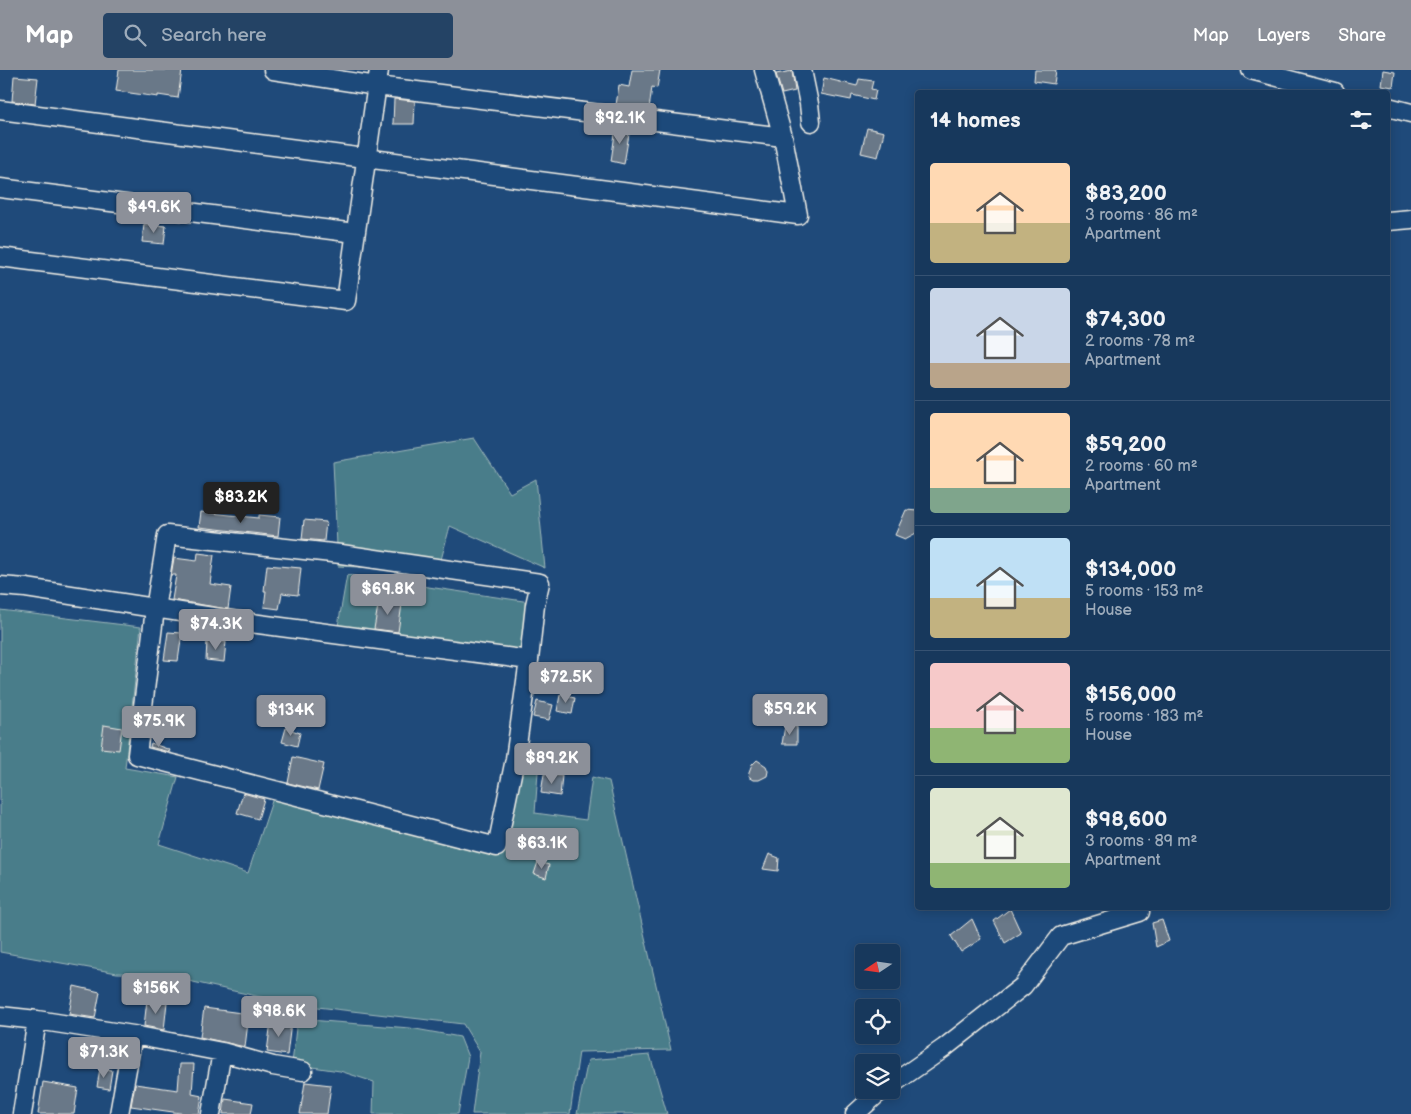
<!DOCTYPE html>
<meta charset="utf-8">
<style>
:root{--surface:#17385c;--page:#244365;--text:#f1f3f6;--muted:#9eacbb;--line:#365272;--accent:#8c9099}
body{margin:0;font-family:"Balsamiq Sans",sans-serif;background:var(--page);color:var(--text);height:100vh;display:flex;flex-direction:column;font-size:19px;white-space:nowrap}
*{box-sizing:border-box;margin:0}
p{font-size:16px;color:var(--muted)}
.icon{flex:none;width:28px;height:28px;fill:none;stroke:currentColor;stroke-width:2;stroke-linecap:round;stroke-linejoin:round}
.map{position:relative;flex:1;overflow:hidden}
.panel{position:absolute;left:915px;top:20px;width:475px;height:820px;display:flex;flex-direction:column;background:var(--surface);border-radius:5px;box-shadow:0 2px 12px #0003,0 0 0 1px var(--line)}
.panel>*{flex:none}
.needle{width:32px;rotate:257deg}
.controls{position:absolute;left:855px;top:874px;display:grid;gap:10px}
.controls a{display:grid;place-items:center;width:45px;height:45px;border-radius:5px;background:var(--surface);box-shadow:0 2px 12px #0003,0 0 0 1px var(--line);font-size:25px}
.price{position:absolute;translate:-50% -42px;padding:0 11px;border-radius:5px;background:var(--accent);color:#fff;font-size:16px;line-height:32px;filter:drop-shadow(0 1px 2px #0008)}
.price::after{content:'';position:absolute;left:50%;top:30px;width:15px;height:11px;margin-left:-8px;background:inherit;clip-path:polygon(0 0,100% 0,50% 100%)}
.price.selected{background:#222;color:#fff}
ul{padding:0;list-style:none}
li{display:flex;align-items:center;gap:15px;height:125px;padding:0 15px}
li+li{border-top:1px solid var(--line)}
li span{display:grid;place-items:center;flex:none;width:140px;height:100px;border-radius:5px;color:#555}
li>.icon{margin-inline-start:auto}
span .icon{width:60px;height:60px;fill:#fffc;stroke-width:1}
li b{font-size:21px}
h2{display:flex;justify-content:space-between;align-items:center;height:60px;padding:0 15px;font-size:21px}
header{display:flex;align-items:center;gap:30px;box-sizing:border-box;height:70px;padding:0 25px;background:var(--accent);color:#fff}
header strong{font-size:24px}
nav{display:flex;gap:28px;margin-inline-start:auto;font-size:18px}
.search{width:350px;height:45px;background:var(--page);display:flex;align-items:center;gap:12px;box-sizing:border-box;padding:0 18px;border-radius:5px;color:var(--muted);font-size:19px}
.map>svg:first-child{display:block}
</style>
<header>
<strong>Map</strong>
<div class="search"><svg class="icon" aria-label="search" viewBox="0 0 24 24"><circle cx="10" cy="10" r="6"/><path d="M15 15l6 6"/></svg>Search here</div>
<nav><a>Map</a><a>Layers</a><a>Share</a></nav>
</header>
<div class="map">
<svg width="1411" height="1044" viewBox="0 0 1411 1044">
<rect width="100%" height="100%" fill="#1f4a7a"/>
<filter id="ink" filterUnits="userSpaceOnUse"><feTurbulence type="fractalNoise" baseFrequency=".02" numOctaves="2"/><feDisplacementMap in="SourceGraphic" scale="10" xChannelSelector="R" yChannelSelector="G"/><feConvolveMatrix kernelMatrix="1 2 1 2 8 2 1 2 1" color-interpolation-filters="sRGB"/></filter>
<g filter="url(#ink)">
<path fill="#497d8a" stroke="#9eb7b9" d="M474,368L510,423L536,409L545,498L450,456L438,501L338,496L333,392Z
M347,505L530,532L521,594L335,573Z
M0,540L141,557L125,698L178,707L159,774L248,803L273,728L497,784L521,695L538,702L535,743L586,750L592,707L609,711L671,980L579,982L570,1044H472L480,982L463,954L292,934L157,904L117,903L0,882Z
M297,949L410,958L460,967L468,987L458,1044H373L374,1012L340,1001L292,994Z
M650,985L667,1044H577L588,990Z"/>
<path fill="#697888" stroke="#f4f1e8" d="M119,0H182L178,28L158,25V27L116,21Z
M632,0H660L657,18L652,17L649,39L616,35L619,15L629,17Z
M1035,0H1056L1054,14L1034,11Z
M1383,0L1395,2L1393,17L1381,15Z
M792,1L795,21L782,24L776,4Z
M14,6L38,8L35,34L12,31Z
M824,8L857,16L859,9L873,11L871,19L876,20L874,30L852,25L851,30L821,24Z
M394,29L415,31L414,54H393Z
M616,57L630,58L624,94L611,91Z
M867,58L884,62L878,87L861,83Z
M144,154L166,156L164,174L142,172Z
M906,440L918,441V462L905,469L895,465Z
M201,442L259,448V445L280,447L278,466L199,457Z
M304,450L326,452L324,471L302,469Z
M198,483L214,485L210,514L231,517L228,539L172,530L176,505H171L174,488L197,491Z
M267,495L301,498L298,525L282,523L279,539L264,537L266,521H264Z
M379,530L402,534L398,562L374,559Z
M168,562L182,563L178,591L164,590Z
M207,571L226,572L224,592L206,590Z
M560,625L575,628L572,644L557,641Z
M537,631L553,635L549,650L533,647Z
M104,655L122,658L119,680L101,678Z
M785,656L797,657V674H782Z
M286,658L300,663L297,676L282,672Z
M151,673L170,680L169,682L150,677Z
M293,687L324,694L318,720L288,713Z
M757,690L766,696L768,701L767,706L759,710H753L748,707L749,703L752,695Z
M544,704L562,706L560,726L541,723Z
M243,723L264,729L258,749L237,743Z
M769,784L779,788L778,801L763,799Z
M538,792L549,795L546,808L534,804Z
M1010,839L1021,863L1005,873L994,851Z
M972,849L981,869L961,882L951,866Z
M1162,850L1169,871L1156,877L1152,853Z
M74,916L100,922L95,948L69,944Z
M147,930L167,932L164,960L144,956Z
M204,938L249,944L245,977L200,967Z
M271,951L291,953L287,985L267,982Z
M180,994H194L192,1024L202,1026L199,1044H187L131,1036L135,1014L178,1020Z
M100,998L112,1000L109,1019L97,1017Z
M43,1012L78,1018L74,1044H38Z
M305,1012L331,1015L327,1044H300Z
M225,1029L253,1033L251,1044H223Z"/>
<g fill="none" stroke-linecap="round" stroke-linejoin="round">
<defs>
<path id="minor" d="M273,0L377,16L783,67
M802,0L809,34L811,52
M1251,0L1335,22
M1388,37L1411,43
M0,40L798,145L783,67L764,0
M0,118L355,163
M1388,151L1411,149
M0,187L346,231L379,0
M167,465L341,484L540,513L535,535L529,590L515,689L497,777L137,685L155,539Z
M0,516L26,518L251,553L529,590
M0,946L37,950L22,1044
M37,950L133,965L222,982L211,1044
M222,982L273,996L303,1001
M891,1015L944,978L1023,916L1061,866L1140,842
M119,1044L133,965
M855,1044L876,1025L883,1020"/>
</defs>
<use href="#minor" stroke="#f4f1e8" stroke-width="21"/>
<use href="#minor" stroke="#1f4a7a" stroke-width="18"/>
</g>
</g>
</svg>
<div class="controls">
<a><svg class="needle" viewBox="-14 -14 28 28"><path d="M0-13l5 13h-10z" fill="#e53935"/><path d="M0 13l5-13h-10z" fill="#9eacbb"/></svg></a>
<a><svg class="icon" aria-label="locate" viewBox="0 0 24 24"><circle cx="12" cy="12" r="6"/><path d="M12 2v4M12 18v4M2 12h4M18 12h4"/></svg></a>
<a><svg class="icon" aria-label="layers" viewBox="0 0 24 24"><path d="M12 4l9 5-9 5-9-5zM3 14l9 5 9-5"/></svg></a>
</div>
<b class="price" style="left:620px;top:75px">$92.1K</b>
<b class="price" style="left:154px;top:164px">$49.6K</b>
<b class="price selected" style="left:241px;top:454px">$83.2K</b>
<b class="price" style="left:388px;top:546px">$69.8K</b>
<b class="price" style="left:216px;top:581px">$74.3K</b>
<b class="price" style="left:566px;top:634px">$72.5K</b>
<b class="price" style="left:790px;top:666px">$59.2K</b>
<b class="price" style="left:291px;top:667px">$134K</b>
<b class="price" style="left:159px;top:678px">$75.9K</b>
<b class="price" style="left:552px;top:715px">$89.2K</b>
<b class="price" style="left:542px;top:800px">$63.1K</b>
<b class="price" style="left:156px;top:945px">$156K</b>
<b class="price" style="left:279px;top:968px">$98.6K</b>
<b class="price" style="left:104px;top:1009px">$71.3K</b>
<section class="panel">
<h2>14 homes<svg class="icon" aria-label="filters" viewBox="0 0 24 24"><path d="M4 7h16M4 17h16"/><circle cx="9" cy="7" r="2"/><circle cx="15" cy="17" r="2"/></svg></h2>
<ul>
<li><span style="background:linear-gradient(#ffd9b3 60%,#c2b280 0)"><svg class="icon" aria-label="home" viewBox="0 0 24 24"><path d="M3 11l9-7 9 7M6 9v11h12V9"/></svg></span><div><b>$83,200</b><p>3 rooms · 86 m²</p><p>Apartment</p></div></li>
<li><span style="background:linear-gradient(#c9d6e8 75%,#b9a48a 0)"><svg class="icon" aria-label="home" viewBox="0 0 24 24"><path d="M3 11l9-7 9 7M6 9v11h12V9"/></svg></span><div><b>$74,300</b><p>2 rooms · 78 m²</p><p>Apartment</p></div></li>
<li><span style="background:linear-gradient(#ffd9b3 75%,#7fa58c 0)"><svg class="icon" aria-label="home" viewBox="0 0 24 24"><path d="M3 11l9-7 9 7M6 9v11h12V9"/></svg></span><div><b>$59,200</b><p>2 rooms · 60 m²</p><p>Apartment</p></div></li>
<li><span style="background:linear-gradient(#bfe0f5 60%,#c2b280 0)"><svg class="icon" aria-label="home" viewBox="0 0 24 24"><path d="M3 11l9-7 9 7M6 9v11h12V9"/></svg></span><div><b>$134,000</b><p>5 rooms · 153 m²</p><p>House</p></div></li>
<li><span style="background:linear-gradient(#f6c9c9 65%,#8fb573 0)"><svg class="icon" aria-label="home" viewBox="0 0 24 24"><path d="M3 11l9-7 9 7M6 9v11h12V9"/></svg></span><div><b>$156,000</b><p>5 rooms · 183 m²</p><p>House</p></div></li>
<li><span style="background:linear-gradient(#dfe7d0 75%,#8fb573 0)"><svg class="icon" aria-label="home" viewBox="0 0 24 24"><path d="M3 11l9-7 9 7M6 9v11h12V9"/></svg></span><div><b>$98,600</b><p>3 rooms · 89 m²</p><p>Apartment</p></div></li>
</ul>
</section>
</div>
